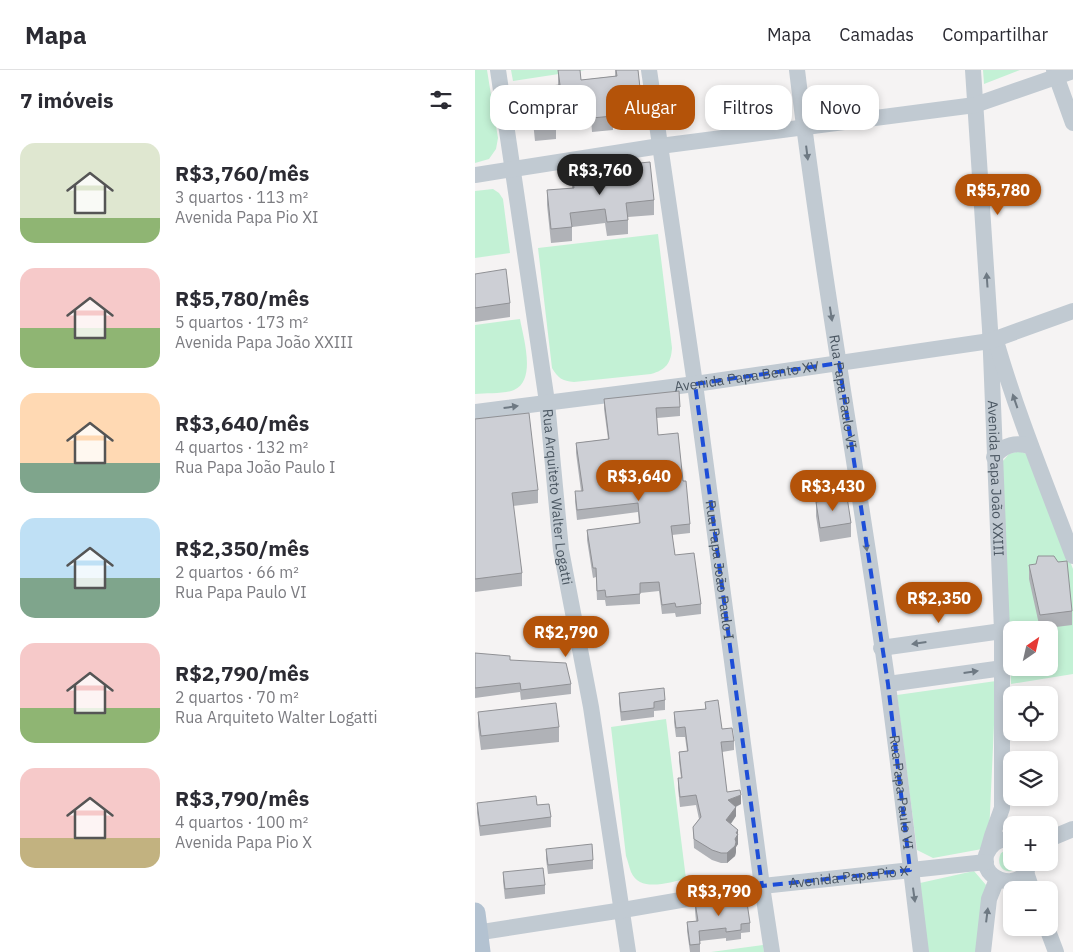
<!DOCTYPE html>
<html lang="pt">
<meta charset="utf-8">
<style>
:root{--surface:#fff;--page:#f2f2f3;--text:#2b2b33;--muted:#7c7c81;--line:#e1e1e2;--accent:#b45309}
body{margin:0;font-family:"IBM Plex Sans",sans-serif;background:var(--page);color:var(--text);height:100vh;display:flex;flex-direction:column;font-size:19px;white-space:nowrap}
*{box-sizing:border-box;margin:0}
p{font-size:16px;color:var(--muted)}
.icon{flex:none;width:28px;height:28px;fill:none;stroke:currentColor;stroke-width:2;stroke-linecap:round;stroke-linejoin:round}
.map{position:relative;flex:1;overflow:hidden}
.panel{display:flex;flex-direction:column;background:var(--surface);width:475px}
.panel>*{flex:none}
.banner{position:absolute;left:15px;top:15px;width:475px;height:45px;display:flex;gap:10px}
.needle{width:32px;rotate:34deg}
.controls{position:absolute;left:528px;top:551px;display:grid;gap:10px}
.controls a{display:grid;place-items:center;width:55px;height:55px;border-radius:10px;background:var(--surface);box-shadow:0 2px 8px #0003;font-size:25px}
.price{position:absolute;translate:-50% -42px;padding:0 11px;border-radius:18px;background:var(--accent);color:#fff;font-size:16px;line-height:32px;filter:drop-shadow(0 1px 2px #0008)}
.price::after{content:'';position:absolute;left:50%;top:30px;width:15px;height:11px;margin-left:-8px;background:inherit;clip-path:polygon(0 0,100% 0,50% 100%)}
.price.on{background:#222;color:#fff}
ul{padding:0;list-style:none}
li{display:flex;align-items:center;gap:15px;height:125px;padding:0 20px}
li span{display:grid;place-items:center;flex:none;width:140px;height:100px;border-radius:15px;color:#555}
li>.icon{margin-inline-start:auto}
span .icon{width:60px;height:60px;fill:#fffc;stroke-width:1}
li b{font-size:21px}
h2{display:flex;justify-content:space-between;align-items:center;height:60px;padding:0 20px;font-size:21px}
.chip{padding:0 18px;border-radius:15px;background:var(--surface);box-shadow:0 2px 8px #0003;font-size:18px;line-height:45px}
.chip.on{background:var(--accent);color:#fff}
header{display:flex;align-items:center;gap:30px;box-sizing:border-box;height:70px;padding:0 25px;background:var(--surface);border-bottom:1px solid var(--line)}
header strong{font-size:24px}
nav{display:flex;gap:28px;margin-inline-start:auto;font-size:18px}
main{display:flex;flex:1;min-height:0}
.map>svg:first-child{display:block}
</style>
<header>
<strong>Mapa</strong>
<nav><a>Mapa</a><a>Camadas</a><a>Compartilhar</a></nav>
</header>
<main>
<section class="panel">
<h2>7 imóveis<svg class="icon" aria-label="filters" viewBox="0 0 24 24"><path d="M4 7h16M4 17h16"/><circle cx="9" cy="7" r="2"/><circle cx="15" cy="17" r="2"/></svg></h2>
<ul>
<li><span style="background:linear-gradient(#dfe7d0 75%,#8fb573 0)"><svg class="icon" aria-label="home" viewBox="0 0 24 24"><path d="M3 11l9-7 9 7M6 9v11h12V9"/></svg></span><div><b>R$3,760/mês</b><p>3 quartos · 113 m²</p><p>Avenida Papa Pio XI</p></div></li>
<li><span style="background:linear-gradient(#f6c9c9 60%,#8fb573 0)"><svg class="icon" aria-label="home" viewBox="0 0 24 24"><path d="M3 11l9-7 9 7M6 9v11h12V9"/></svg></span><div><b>R$5,780/mês</b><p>5 quartos · 173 m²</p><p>Avenida Papa João XXIII</p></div></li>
<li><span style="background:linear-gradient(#ffd9b3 70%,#7fa58c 0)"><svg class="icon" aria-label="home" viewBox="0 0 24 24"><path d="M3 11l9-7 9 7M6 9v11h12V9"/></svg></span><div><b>R$3,640/mês</b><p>4 quartos · 132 m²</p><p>Rua Papa João Paulo I</p></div></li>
<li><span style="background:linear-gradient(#bfe0f5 60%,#7fa58c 0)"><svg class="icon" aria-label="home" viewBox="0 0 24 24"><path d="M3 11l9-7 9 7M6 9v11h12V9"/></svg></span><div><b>R$2,350/mês</b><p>2 quartos · 66 m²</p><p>Rua Papa Paulo VI</p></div></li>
<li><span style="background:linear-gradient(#f6c9c9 65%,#8fb573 0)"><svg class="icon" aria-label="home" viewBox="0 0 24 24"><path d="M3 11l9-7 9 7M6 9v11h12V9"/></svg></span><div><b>R$2,790/mês</b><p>2 quartos · 70 m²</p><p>Rua Arquiteto Walter Logatti</p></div></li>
<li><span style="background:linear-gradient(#f6c9c9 70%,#c2b280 0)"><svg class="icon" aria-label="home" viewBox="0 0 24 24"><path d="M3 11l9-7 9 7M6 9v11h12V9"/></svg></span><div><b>R$3,790/mês</b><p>4 quartos · 100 m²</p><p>Avenida Papa Pio X</p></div></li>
</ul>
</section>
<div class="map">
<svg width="598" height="882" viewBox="0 0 598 882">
<rect width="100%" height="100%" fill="#f5f3f3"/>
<path fill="#c3f1d5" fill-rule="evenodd" d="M0,0H12L23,68L21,79L14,89L0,93Z
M36,0H110L38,11Z
M508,0H545L509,14Z
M18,119L24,123L28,129L35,183L0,188V121Z
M183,164L197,278C196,293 191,300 176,304L99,312C87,311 83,308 77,298L63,178Z
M45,249C48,267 62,310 39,320C30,324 11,323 0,324V255Z
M545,381L553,385L598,499V604L536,614L527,392L534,384ZM536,560H574V598H536Z
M521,611L514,765L507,779L458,788L442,780L422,625Z
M191,649L211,809C194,812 165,823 156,802C154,797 153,791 151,786L136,657Z
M535,778L536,792L546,793C538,809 518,800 526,783Z
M499,801L511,815L503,882H453L445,813Z
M288,875L289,882H236Z"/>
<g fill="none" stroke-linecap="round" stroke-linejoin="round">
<g stroke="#c1cad2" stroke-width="16">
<path id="s1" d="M23,0L72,332L86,480L116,637L153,882"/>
<path id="s2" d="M174,0L220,314L287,816L297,882"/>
<path id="s3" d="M322,0C347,206 384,410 413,616C425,704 435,793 446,882"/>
<path id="s4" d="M498,0L515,259L527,561V738L517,766L513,780"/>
<path d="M579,0L598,53"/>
<path d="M0,105L185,76L500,35L598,1"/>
<path d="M521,271C542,344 571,414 598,486"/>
<path id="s5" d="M0,342L220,314L515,271L598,241"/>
<path d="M519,387C528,375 542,371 556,377"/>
<path d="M406,578L527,561"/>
<path d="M413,614L528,598"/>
<path d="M536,769C528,769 521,770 515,778C494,806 549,829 554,792"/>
<path d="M574,769L598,759"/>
<path d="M551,802L557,820"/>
<path d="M572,858L581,882"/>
<path id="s6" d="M0,863L148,840L287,816L511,792"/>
<path d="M508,882L514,829L522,809"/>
</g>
<path stroke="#b3c2d1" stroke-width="21" d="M0,843L5,882"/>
</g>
<path fill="#b0b2b7" d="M83,0L106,10L140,6V0H163L166,27V42L138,44V60L117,62L116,49L81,53V69L60,71L56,32V18L83,15Z
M154,94L179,130V145L153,147V164L132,166L130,153L97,157V171L76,173L72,135V120L97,118V103L120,114L154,110Z
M0,204L35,233V247L0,252Z
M129,329L205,337V346L182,348L183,365L208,411L215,454V463L197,465L200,485L226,534V544L201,547L200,543L187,544L184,521L165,523V534L131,536L130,530H122L121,507L118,508L112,470V460L164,454L163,442L102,450L100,431V421H106L101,383V373L133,369L129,339Z
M0,349L63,420V433L38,436L47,503V516L0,522Z
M341,432L376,453V467L345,472L341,446Z
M554,495L597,541V555L565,559L554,509Z
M0,583L35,590L96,614V624L46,630L45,622L0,628Z
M144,623L190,630V640L179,641V647L146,651L144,633Z
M230,632L247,659L259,671V680L247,682L252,722L266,734L261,737V746L256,754L263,760V774L261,777V782L260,786L252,793H246L237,790L219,778L218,757L224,749L221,735L205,737L203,718V708H206L204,691V682L212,681L210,667H201L199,652V642L230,639Z
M3,642L84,657V672L6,680L3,656Z
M2,733L62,735L76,747V757L5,766L2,743Z
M71,779L118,790V799L73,804L71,789Z
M28,802L70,815V824L30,829L28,811Z
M220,832L275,853V862L266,863V869L251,871V868L225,871V882H215L212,861V852L221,851L220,841Z"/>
<path fill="#909195" d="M266,725V734L253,740V730Z
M261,737V746L251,760V750Z
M263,760V774L261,777V782L260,786L252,793V783L260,769L261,763Z"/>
<path fill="#cdcfd5" stroke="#909195" d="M83,0H105L106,10L142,6L141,0H163L166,27L136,30L138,46L117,48L116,35L80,39L81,54L60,57L56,18L85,15Z
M175,92L179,130L151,133L153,150L132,152L130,139L95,143L97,157L76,159L72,120L99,118L97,103L118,101L120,114L156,110L154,94Z
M31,199L35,233L0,238V204Z
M204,321L205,337L181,338L183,365L203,363L208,411H211L215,454L196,456L200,485L219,483L226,534L201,537L200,533L187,535L184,512L165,513V524L131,527L130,520L122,521L121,498H118L112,460L165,453L163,433L102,440L100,421H108L101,373L134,369L129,329Z
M54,343L63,420L37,423L47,503L0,509V349Z
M372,427L376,453L345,458L341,432Z
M563,486H579L583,492L592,491L597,541L565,545L554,495L561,494Z
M0,583L35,586V590L91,593L96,614L46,620L45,613L0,618Z
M189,618L190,630L179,632V638L146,642L144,623Z
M243,630L247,659L257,658L259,671L246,672L252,722L265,720L266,725L253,730L261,737L251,750L263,760L261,763L263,764L260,769L261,772L260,776L252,783H246L237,780L219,769L218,757L226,747L221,725L205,727L203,708H207L204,682L213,681L210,657L201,658L199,642L231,639L230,632Z
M81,633L84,657L6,666L3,642Z
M61,726L62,735L74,734L76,747L5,756L2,733Z
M117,774L118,790L73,795L71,779Z
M68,798L70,815L30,819L28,802Z
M271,826L275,853L266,854V860L251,862V858L224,861L225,874L215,875L212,852L223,851L220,832Z"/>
<defs><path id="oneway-solid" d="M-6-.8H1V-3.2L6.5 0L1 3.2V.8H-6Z" transform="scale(1.25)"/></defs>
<g fill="#6e7983">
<use href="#oneway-solid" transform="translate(332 83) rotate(83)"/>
<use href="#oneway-solid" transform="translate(512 210) rotate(-94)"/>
<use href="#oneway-solid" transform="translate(356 244) rotate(81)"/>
<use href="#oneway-solid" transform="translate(540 331) rotate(-109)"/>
<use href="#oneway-solid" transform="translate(36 337) rotate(-8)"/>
<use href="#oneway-solid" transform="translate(391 474) rotate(82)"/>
<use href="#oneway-solid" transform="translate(444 573) rotate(172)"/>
<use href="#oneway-solid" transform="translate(496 602) rotate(-8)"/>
<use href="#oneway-solid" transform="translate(439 825) rotate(82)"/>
<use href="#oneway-solid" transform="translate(512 845) rotate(-83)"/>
</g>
<path fill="none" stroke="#1d4ed8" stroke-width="4" stroke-dasharray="10 6" stroke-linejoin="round" d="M364,293L413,614L435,800L287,816L220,314Z"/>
<g text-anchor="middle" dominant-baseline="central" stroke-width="5" stroke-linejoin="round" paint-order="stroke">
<g font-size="14" fill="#4a5661" stroke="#fff">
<text stroke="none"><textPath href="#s5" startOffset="274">Avenida Papa Bento XV</textPath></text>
<text stroke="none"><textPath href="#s3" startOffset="325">Rua Papa Paulo VI</textPath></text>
<text stroke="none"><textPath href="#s4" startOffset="409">Avenida Papa João XXIII</textPath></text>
<text stroke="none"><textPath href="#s1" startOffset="431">Rua Arquiteto Walter Logatti</textPath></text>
<text stroke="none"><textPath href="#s2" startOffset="505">Rua Papa João Paulo I</textPath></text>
<text stroke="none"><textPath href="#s3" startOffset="730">Rua Papa Paulo VI</textPath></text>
<text stroke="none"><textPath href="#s6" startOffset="378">Avenida Papa Pio X</textPath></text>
</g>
</g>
</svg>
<div class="controls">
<a><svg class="needle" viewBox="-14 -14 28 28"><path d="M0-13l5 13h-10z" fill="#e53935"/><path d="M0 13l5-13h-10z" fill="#7c7c81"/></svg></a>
<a><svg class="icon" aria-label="locate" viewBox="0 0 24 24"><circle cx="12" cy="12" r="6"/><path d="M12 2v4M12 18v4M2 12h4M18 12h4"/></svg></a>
<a><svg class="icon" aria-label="layers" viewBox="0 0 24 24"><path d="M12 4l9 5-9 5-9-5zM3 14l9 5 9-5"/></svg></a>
<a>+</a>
<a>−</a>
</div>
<b class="price on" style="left:125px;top:126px">R$3,760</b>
<b class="price" style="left:523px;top:146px">R$5,780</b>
<b class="price" style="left:164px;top:432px">R$3,640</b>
<b class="price" style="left:358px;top:442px">R$3,430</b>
<b class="price" style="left:464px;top:554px">R$2,350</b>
<b class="price" style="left:91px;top:588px">R$2,790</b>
<b class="price" style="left:244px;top:847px">R$3,790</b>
<div class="banner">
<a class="chip">Comprar</a>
<a class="chip on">Alugar</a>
<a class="chip">Filtros</a>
<a class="chip">Novo</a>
</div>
</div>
</main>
